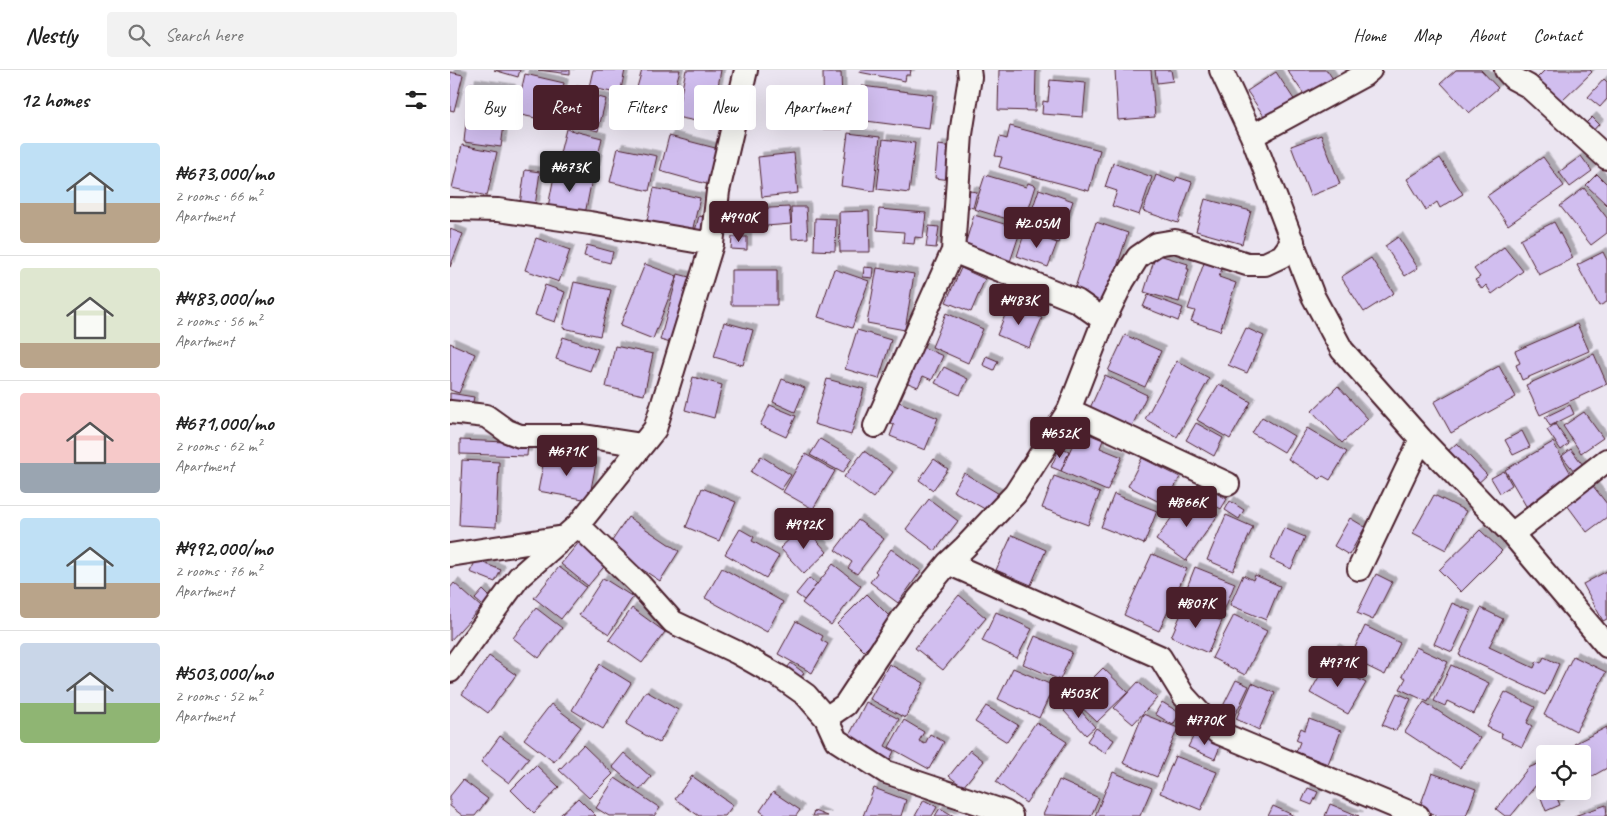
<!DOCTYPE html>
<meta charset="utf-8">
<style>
:root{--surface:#fff;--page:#f2f2f2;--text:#222;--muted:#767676;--line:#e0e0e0;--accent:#4a1f2b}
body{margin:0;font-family:Caveat,sans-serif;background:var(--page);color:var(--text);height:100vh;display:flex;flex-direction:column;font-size:19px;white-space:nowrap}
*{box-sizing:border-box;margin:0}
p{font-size:16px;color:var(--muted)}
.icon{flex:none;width:28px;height:28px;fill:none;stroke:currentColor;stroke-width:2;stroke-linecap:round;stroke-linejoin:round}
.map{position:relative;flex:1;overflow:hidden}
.sheet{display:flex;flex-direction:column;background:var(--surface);width:450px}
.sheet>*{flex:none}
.guide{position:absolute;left:15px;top:15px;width:475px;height:45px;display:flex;gap:10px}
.buttons{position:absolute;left:1086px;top:675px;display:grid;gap:10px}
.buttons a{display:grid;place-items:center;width:55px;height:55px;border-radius:5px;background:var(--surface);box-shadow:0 5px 20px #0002;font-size:25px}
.price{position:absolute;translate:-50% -42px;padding:0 11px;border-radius:5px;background:var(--accent);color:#fff;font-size:16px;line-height:32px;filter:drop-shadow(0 1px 2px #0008)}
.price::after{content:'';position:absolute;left:50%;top:30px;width:15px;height:11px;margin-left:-8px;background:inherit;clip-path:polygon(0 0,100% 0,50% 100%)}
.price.selected{background:#222;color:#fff}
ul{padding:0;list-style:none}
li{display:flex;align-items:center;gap:15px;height:125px;padding:0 20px}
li+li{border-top:1px solid var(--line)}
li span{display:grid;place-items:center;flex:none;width:140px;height:100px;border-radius:5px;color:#555}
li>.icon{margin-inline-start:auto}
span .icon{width:60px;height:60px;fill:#fffc;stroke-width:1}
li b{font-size:21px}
h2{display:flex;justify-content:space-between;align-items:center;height:60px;padding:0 20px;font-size:21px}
.tag{padding:0 18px;border-radius:5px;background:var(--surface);box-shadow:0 5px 20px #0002;font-size:18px;line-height:45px}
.tag.selected{background:var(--accent);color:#fff}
header{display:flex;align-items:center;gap:30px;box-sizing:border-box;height:70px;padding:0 25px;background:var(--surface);border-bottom:1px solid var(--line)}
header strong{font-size:24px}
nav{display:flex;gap:28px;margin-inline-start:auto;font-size:18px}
.search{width:350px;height:45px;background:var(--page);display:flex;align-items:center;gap:12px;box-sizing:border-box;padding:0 18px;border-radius:5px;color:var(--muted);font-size:19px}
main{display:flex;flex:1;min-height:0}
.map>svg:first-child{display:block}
</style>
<header>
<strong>Nestly</strong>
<div class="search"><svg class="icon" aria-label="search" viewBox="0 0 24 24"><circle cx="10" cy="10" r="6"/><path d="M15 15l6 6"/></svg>Search here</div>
<nav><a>Home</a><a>Map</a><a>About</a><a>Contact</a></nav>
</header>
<main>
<section class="sheet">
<h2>12 homes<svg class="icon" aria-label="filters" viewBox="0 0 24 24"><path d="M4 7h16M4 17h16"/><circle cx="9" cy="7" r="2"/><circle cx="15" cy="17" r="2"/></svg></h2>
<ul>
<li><span style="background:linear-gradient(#bfe0f5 60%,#b9a48a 0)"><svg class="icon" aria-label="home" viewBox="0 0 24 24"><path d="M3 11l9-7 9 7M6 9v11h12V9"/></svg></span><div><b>₦673,000/mo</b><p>2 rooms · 66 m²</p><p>Apartment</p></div></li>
<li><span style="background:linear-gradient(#dfe7d0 75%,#b9a48a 0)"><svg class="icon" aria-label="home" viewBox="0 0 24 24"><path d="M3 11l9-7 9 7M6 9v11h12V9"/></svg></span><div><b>₦483,000/mo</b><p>2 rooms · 56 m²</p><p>Apartment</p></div></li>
<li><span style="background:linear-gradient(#f6c9c9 70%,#9aa5b1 0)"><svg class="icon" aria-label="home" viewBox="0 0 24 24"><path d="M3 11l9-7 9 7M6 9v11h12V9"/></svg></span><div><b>₦671,000/mo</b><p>2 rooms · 62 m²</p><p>Apartment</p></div></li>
<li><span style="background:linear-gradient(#bfe0f5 65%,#b9a48a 0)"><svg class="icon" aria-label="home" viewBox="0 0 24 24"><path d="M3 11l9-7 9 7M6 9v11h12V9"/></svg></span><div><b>₦992,000/mo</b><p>2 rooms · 76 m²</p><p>Apartment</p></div></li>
<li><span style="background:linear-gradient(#c9d6e8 60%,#8fb573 0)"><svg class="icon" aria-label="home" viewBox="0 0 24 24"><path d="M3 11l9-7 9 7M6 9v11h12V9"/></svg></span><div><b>₦503,000/mo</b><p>2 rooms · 52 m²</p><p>Apartment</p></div></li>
</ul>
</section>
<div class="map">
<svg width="1157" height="746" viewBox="0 0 1157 746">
<defs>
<filter id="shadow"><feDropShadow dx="4.5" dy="-4.5" stdDeviation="0" flood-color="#0004"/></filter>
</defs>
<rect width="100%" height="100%" fill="#ebe5f1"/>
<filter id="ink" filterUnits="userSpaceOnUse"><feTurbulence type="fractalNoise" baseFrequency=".02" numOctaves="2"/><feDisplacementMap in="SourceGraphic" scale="10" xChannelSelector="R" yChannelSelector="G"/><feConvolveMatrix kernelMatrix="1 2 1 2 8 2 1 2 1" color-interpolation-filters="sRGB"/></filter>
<g filter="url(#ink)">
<path fill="#d1beef" stroke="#4a1f2b" filter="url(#shadow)" d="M44,0H70L68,7Z
M88,0H120V4Z
M143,0H175L170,24L139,17Z
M192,0H230L221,31L186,21Z
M236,0H271L261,54L226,47Z
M410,0H461L460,5H456L455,11L409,2Z
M549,0H586L585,41L548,40Z
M665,0H701L705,47L668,50Z
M705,0H721L723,11L707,13Z
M837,0H877L885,12L858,30Z
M1006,0H1031L1048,18L1019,43L991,13Z
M1095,0H1140L1142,2L1111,32L1087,8Z
M0,2L13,5L4,41L0,40Z
M826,2L847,34L818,52L797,21Z
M373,3H391L393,59H374Z
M75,4L114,13L105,52L66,44Z
M1154,9L1157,12V29L1150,37L1138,27Z
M600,10L636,13L633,47L592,44L593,31L598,32Z
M21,13L61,19L57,43L17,37Z
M412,16L483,25L479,59L408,50Z
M122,20L156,29L148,61L114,52Z
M17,42L55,47L51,77L14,72Z
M1142,47L1149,54L1140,64L1132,57Z
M560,56L650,80L639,121L549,97L552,87L545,86L550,67L557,69Z
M116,59L152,68L145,100L108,91Z
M398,63L430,67L424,121L391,116Z
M871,65L890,114L860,126L841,76Z
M219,66L269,79L260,115L210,101Z
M433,69L465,73L459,123L427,119Z
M12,75L47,82L37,126L2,118Z
M488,75L503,77L501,110L485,108Z
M168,78L207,86L199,121L160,112Z
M344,83L348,123L312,127L308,87Z
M1131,86L1142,101L1120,117L1109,102Z
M1093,87L1114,116L1058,155L1037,126Z
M990,88L1013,124L990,138L987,132L976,140L957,109Z
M663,93L702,107L689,145L662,136L667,121L655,117Z
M75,100L90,102L85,136L70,134Z
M105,101L142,109L135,144L98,137Z
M1147,104L1157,114V135L1136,115Z
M535,105L576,117L578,113L586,116L574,154L524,139Z
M706,105L725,112L727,107L742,112L728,153L693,141Z
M204,118L250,128L242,162L197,152Z
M1134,118L1157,148V163L1141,175L1110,136Z
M589,119L623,131L609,173L575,161Z
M520,121L527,122L523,138L516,136Z
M755,129L801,141L792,174L746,161Z
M339,137L341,154L304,157L302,139Z
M341,137H356L358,168L342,169Z
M429,139L476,143L473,168L465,167L464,174L453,173L454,162L427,160Z
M419,141L420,182H390L389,142Z
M524,145L571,159L560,192L514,178Z
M249,146L258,148L254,164L245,161Z
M365,148L386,149L385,181L364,180Z
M646,152L678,163L655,234L623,224Z
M1104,152L1123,188L1089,205L1070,169Z
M479,156L489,157L486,178L476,177Z
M0,159L13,164L0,197Z
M575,161L607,173L598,197L567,186Z
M282,167H297V180L281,179Z
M948,167L968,198L955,206L935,176Z
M86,168L120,180L109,212L75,200Z
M137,175L163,182L160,193L134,186Z
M1054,177L1073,201L1042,224L1036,215L1032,219L1025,210L1030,207L1024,199Z
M1153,182L1157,190V232L1149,236L1127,195Z
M706,184L738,194L737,199H739L729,232L694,222Z
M921,188L944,223L914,242L891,207Z
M755,190L773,196L769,207L786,213L770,261L741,251L745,241L738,239Z
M195,194L227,206L203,269L170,256Z
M414,197L424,198L423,208L413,207Z
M427,198L464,204L455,260L417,253Z
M511,198L535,209L521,242L496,232Z
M384,199L419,211L402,258L368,247Z
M281,200H327V235H281Z
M228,204L243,208L224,274L210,270Z
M124,212L161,220L150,266L113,258Z
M95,215L115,222L105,252L85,245Z
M698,225L733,238L728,251L693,237Z
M559,235L592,248L579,278L547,265Z
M496,243L533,259L518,293L482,277Z
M274,252L303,260L293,295L264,287Z
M1127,254L1139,281L1072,310L1066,295L1070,293L1065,281Z
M796,258L814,266L797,303L778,295Z
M407,260L441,270L429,309L395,299Z
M675,265L711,281L695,317L658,301Z
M113,267L148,279L140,301L106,289Z
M0,273L25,284L9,323L0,320Z
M468,275L493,286L482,310L473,306L468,317L453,311Z
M165,276L203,284L194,325L156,317Z
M1144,284L1157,314L1090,345L1076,315Z
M536,286L548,291L544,300L533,295Z
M727,291L759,309L727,367L695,349Z
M1049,296L1066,327L1001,363L984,332Z
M494,297L518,309L510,325L485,313Z
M655,305L697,325L681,358L640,338Z
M243,307L272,315L264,348L235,340Z
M332,309L355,318L345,342L323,332Z
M377,309L414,319L401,365L364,354Z
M769,314L801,332L780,369L747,350Z
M888,316L918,349L892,373L862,341Z
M0,323L24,327L21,341L0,337Z
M449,332L488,348L475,380L440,366L444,355L440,353Z
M320,335L346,346L336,367L310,355Z
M1120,335L1124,344L1100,356L1095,347Z
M1134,342L1153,368L1131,383L1113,356Z
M812,347L844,366L834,382L802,363Z
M746,353L773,368L764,386L736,370Z
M1105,354L1119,374L1111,380L1097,360Z
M857,358L897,382L880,410L873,406L870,409L838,389Z
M629,360L653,370L650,378L672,387L657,421L611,401Z
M1072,361L1080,377L1063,385L1055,370Z
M370,369L402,388L393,403L360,385Z
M10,370L78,373L77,386L10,384Z
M1103,372L1124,409L1076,436L1055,400Z
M1007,373L1037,405L1025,416L995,384Z
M610,377L619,381L611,401L601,397Z
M1121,379L1133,395L1124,401L1112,386Z
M414,381L443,402L423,428L394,407Z
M95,384L146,393L139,430L88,421Z
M355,384L385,401L363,439L333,422Z
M311,386L341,405L331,420L301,402Z
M692,388L730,407L715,435L678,416Z
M484,389L498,399L483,420L469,410Z
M12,390L49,392L46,457L9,455Z
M1054,401L1062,415L1050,423L1041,408Z
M514,403L551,425L540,442L503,421Z
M604,406L650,423L638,455L592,438Z
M1143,416L1157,434V447L1137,462L1117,435Z
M252,418L286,432L269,471L236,457Z
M764,422L777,429L771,439L759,432Z
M664,424L707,441L694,474L651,457Z
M738,424L768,445L736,491L706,470Z
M984,425L1016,441L996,480L963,463Z
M479,429L508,451L485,481L456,459Z
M780,431L794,440L789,449L775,440Z
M776,445L803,457L783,501L757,490Z
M178,447L229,481L210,511L158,477Z
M900,448L915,457L899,485L884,476Z
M408,450L434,469L407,504L398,498L402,492L385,480Z
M354,456L377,482L354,504L330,478Z
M834,458L855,467L841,499L820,489Z
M290,459L304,467L302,471L329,486L316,508L275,484Z
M1030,460L1052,481L1011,522L989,500Z
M562,465L596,480L581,515L546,500Z
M130,471L157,493L138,516L111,494Z
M441,479L471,501L448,533L420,512L427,503L425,501Z
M702,484L737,499L709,561L674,545Z
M26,490L51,500L45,512L20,502Z
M383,494L411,516L381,555L352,533Z
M109,497L136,517L111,549L84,528Z
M745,497L785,513L772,546L732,530Z
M272,498L333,532L317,562L255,528Z
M1157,501V549L1153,551L1133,514Z
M926,504L942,512L923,550L907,543Z
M793,505L803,510L805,505L830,516L816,550L780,535Z
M153,508L183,527L159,564L129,545Z
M359,508L367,514L354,530L346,524Z
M4,513L31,537L0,571V518Z
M33,520L41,528L33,536L25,529Z
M417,524L444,551L414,581L387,554Z
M509,525L536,548L493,600L465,578Z
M1002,533L1021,541L1002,582L984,574Z
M735,535L772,551L758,583L721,567Z
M86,538L112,558L89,588L63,568Z
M182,538L215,562L192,593L159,570Z
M1031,538L1053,549L1039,577L1084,598L1087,591L1091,593L1094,587L1109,594L1095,625L1009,585Z
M546,542L582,559L567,588L532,571Z
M784,545L817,561L795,605L762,588Z
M346,551L373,566L371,570L378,574L362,603L328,584Z
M915,556L950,573L935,605L900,588Z
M585,566L622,582L610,610L573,594Z
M966,577L998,592L978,632L950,619L956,608L952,606Z
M884,578L898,586L893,594L879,586Z
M39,586L66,605L38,643L12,624Z
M1123,586L1156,602L1126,661L1094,645Z
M877,592L916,613L898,644L860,623Z
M341,593L354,603L347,612L334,602Z
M150,594L181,613L153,659L122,640Z
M439,594L474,613L455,648L420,629Z
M1001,595L1039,613L1024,644L997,631L995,636L984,631Z
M563,598L604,616L589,648L548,629Z
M653,598L678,622L647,652L627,633L632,628L627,624Z
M786,610L799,616L784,647L771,640Z
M688,612L707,628L683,654L664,638Z
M802,613L825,623L809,660L786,649Z
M196,621L228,640L209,673L176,654Z
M1055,622L1085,637L1077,653L1082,656L1072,677L1051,667L1052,664L1037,657Z
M947,623L961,629L946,661L932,655Z
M416,632L449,649L435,676L444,681L438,694L396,672Z
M623,632L645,657L636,665L614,641Z
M712,632L730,643L723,655L705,644Z
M974,632L1030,668L1010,698L955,662Z
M101,634L131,657L104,692L74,669Z
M536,636L568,655L557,672L525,652Z
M693,644L728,658L707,707L673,693Z
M859,649L891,661L878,694L846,682L850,672L846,670L851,658L855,660Z
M454,650L474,662L469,671L475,674L480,664L494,672L479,699L439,677Z
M586,652L617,672L576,733L546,712Z
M1157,657V698L1141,707L1132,690V684H1129L1124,674Z
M646,658L664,670L655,683L637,671Z
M745,663L771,674L765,689L738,677Z
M50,666L79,688L59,713L31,692Z
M133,675L163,704L139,728L109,700Z
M520,680L534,691L513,717L499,706Z
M174,683L201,707L190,720L162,697Z
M725,686L767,702L751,740L710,723Z
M1093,692L1095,698V721H1104L1110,735L1096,741L1086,715L1061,746H1055L1046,739L1078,698Z
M86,695L109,717L84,743L61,720Z
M663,702L702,718L690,746H645Z
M982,703L1026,719L1016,746H989L969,739Z
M242,706L283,735L275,746H249L225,729Z
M165,708L210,738L204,746H159L146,738Z
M13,710L38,729L25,746H13L0,736V726Z
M609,710L649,728L641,746L593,745Z
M424,718L456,730L451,746H413Z
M858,718L868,722L862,735L852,731Z
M323,722L350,740L346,746H317L310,741Z
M128,728L146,746H109Z
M474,730L487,737L482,746H465Z
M880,734L909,746H875Z
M1156,735L1157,746H1124Z
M823,736L845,746H818Z
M490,738L504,746H485Z
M364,741L377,746H362Z"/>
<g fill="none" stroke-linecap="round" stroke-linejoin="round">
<defs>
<path id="minor" d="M771,0L802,66L863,226L892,280L971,369L1062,464L1157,576
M1056,0L1063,8L1078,16L1157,88
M802,66L914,5L920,0
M0,139L48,140L140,153L262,174
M503,181L627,231L654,250
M619,340L778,414
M0,342L36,346L57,361L70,366H134L192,375
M425,356L503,181L511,64L520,7L519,0
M128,455L190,515L223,552L286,582L332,608L356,625L376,648L386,670L436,702L555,742L561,746
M1062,464L1157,390
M0,485L114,467
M498,493L710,587L734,626L767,662L968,746
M909,499L971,369
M0,601L69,507L128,455L205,359L262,174L268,121L296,0
M376,648L395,635L452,549L498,493L515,477L565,424L619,340L654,250L673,211L688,187L707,174L725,171L797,194H815L832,186L843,171"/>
</defs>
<use href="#minor" stroke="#4a1f2b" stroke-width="26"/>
<use href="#minor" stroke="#f6f6f2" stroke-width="22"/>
</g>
</g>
</svg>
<div class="buttons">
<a><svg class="icon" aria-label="locate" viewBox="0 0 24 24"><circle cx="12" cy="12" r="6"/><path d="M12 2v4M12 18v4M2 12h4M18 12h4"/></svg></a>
</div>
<b class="price selected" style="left:120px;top:123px">₦673K</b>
<b class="price" style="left:289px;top:173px">₦940K</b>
<b class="price" style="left:587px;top:179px">₦2.05M</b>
<b class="price" style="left:569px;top:256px">₦483K</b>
<b class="price" style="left:610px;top:389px">₦652K</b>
<b class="price" style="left:117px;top:407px">₦671K</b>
<b class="price" style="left:737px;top:458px">₦866K</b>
<b class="price" style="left:354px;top:480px">₦992K</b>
<b class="price" style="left:746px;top:559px">₦807K</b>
<b class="price" style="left:888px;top:618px">₦971K</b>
<b class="price" style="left:629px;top:649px">₦503K</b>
<b class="price" style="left:755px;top:676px">₦770K</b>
<div class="guide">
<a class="tag">Buy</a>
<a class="tag selected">Rent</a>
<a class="tag">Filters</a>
<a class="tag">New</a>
<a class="tag">Apartment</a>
</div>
</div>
</main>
